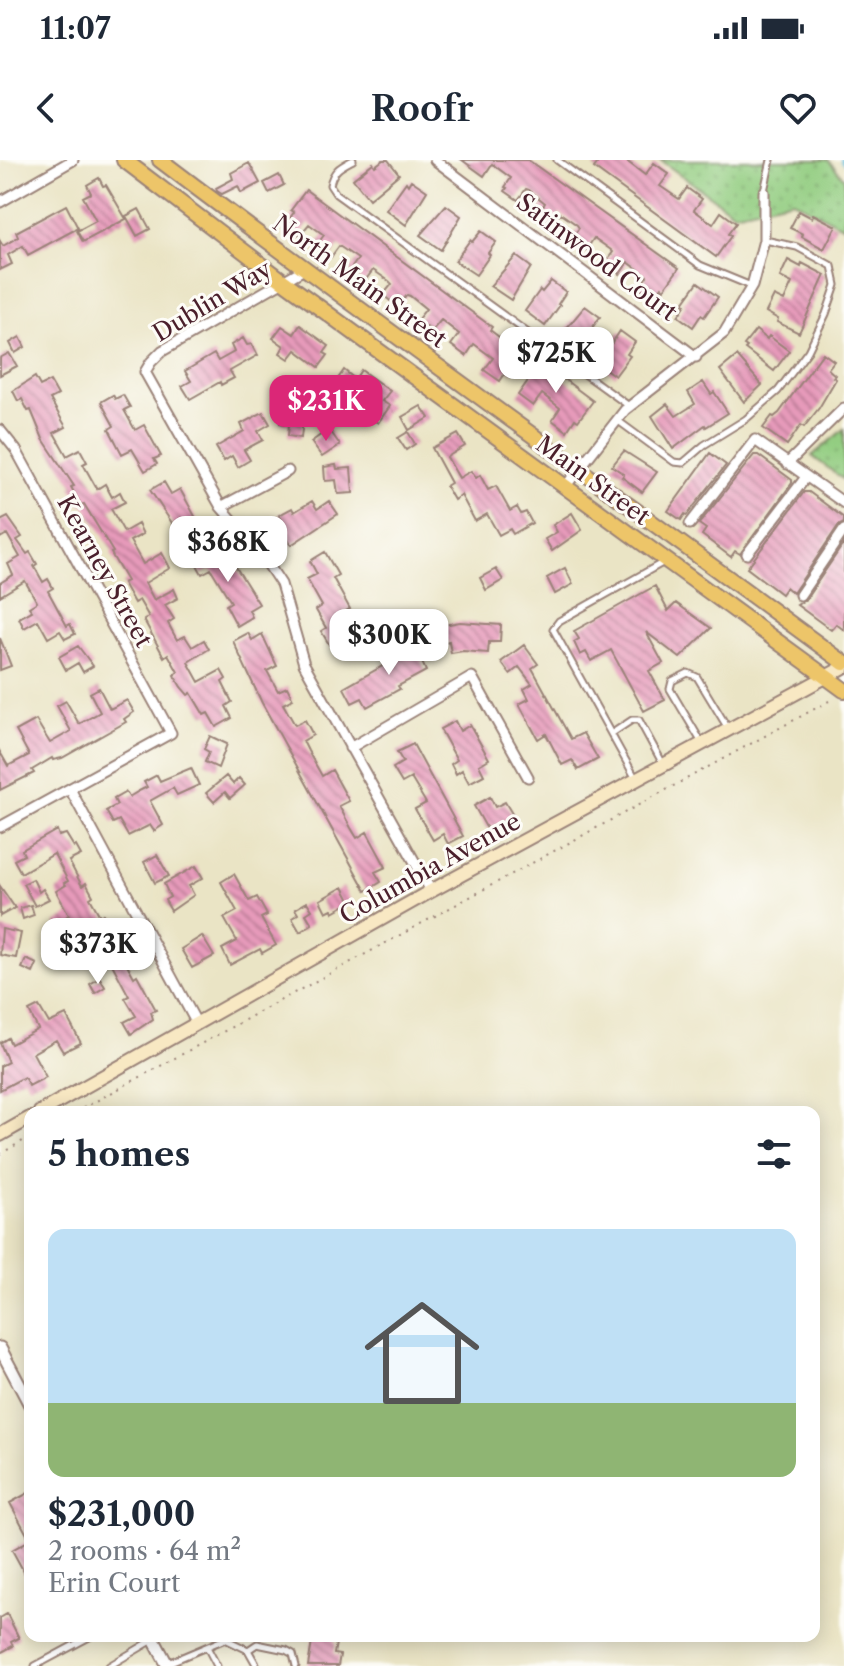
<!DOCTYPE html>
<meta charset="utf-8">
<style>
:root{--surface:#fff;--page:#f2f2f3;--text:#1f2937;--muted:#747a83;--accent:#db2777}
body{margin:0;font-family:"Libre Caslon Text",serif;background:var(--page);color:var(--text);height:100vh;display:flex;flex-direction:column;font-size:30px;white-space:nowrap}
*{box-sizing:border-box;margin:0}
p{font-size:26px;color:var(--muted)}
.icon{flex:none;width:44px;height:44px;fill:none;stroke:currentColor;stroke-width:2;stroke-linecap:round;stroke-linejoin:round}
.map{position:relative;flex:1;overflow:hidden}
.panel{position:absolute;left:24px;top:946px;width:796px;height:536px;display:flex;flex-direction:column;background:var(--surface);border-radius:16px;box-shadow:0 4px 20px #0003}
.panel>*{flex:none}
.price{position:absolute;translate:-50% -68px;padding:0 18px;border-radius:16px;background:#fff;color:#222;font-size:26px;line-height:52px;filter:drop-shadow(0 2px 4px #0008)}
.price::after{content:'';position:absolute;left:50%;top:48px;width:24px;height:18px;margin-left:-12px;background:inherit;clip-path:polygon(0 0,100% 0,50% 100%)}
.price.selected{background:var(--accent);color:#fff}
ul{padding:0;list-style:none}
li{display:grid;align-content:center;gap:16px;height:424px;padding:0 24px}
li span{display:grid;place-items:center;height:248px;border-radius:16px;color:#555}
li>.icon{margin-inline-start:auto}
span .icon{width:144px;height:144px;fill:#fffc;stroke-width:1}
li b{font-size:34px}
h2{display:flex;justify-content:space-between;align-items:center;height:96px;padding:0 24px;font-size:34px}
.status{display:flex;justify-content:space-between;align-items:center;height:56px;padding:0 40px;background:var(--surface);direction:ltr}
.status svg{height:22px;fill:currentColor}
header{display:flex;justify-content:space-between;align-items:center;height:104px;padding:0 24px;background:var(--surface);font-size:36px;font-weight:600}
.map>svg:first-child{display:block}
</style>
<div class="status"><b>11:07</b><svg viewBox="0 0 49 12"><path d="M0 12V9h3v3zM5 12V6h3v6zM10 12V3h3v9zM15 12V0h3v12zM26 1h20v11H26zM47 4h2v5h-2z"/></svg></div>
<header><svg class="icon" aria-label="back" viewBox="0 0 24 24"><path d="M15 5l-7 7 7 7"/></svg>Roofr<svg class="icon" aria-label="heart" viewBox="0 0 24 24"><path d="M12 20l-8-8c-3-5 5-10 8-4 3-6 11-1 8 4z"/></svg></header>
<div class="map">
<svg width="844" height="1506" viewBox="0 0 844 1506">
<defs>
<pattern id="green-dots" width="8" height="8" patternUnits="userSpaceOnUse" patternTransform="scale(2)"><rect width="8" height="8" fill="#93cd81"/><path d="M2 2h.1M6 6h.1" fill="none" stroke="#80b070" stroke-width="1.8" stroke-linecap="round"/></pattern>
<pattern id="building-back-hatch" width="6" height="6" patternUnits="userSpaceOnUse" patternTransform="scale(2)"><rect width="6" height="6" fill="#e69aba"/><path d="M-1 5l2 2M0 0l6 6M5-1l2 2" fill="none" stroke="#bc7d97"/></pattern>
</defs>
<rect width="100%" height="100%" fill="#fdfcf7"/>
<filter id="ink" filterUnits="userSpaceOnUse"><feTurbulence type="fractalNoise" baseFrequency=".0125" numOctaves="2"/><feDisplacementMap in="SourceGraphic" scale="16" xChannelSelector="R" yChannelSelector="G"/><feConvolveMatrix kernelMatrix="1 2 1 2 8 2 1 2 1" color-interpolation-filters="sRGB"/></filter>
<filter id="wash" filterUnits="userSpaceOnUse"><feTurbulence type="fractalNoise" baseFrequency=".006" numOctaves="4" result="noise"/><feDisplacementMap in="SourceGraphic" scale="32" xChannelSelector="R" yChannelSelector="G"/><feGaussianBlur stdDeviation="1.8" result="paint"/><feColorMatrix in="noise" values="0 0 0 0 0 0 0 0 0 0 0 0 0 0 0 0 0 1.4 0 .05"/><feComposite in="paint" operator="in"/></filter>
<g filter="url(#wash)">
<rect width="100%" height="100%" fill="#eae4c5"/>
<path fill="url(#green-dots)" stroke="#6e7656" stroke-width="2" d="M660,0H828L844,18V67L793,40L734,53Z
M844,269V320L812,296Z"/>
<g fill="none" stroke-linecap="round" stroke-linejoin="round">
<path stroke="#60bede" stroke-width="4" d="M842,0L844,3"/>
</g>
<g id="blocks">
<path fill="url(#building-back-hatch)" d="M383,0H388L399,14L369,39L353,19L373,3L375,6Z
M462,0H528L679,108L664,129L662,127L654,138L639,128L647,116L628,102L620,114L605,103L613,92L611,90L594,78L586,90L571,79L579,68L577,65L560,53L552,65L537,54L545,43L529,30L526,29L518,40L505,31L507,28L505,27L511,18L492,4L484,16Z
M600,0H625L645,15L654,3L669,14L660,26L679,39L687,28L702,39L694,50L713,64L721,52L736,63L728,74L731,76L716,97L594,8Z
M249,3L260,23L241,33L238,26L222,34L217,31L216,28L233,19L231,13Z
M279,15L284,25L269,33L264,23Z
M99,18L103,26L106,25L126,59L83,82L77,71L96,61L83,37L91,33L87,25Z
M411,20L427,31L406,65L386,50L406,22L408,25Z
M306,30L492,167L490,170L503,180L505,176L527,192L512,212L508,209L500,221L484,210L493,198L474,184L466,196L451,185L459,174L441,160L432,171L417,160L426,149L410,136L407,135L398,147L383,135L392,124L389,121L373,110L364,122L349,111L358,99L339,86L331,97L316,86L324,75L309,64L300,75L286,64L294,52L291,50Z
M66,45L78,68L28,95L23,86L8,95L12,104L0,110V81L3,86L18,77L16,72Z
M446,45L461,56L441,90L420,75Z
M139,49L150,69L137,76L126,56Z
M799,51L812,58L813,54L836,66L824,89L802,77L803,74L790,68Z
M481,71L496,82L488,93L490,95L476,115L455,101L470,80L472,82Z
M516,96L531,107L511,140L490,126Z
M788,100L801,107L802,103L825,115L799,173L777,162L778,159L766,152L774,136L784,141L792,123L780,117Z
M551,121L566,132L558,144L560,145L545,166L525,151L540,130L542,132Z
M698,122L718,137L704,157L701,155L693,167L678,156L686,144L683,143Z
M585,146L600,157L592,168L595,170L580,191L560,176Z
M300,165L329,186L324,193L328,195L319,207L296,190L289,199L280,193L284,186L273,178L282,166L294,174Z
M756,170L767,179L769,176L789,191L774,211L745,189L747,187L744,185Z
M620,171L635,182L627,194L630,196L615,216L595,201L609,181L612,183Z
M20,177L25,187L15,193L10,183Z
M243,178L247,185L252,184L258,195L230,211L234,218L221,225L220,222L190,239L182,226L191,221L185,211L214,194L218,201L234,192L231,185Z
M9,193L17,206L0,215V198Z
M823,193L834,201L828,209L835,215L833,217L836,219L819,248L804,267L801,265L787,285L763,268L772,256L774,257L779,253Z
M737,196L762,225L744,242L720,210Z
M541,202L593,241L578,261L575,259L567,271L552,260L560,248L542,234L533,246L518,235Z
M344,210L355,219L361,210L390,231L382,241L390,246L378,263L369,257L373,252L335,223Z
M35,217L40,226L50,221L58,235L50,239L66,267L54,273L67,296L80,289L87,302L83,304L97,329L105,324L112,337L120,332L125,342L111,349L124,372L138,364L143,374L130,381L143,404L162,393L170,408L145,423L154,440L174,429L178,438L165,445L174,459L168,463L177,480L185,476L192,487L204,480L209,489L188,502L199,522L221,510L226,519L222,522L232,542L226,546L232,558L216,567L208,553L204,555L191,533L188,535L181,527L174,515L178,512L168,494L164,497L144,460L149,457L139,440L134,443L123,423L127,421L113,397L111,393L113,392L84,344L81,345L71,327L74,326L43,279L31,250L28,251L22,239L18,241L13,231Z
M703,222L711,234L714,232L728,253L706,267L705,265L673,289L652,256L667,244L676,256L695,244L688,232Z
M113,235L115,239L123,235L130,247L124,250L135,270L144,265L161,296L154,299L157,304L145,311L132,289L122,294L109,269L114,266L101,242Z
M421,246L429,258L409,270L402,257Z
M282,247L304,250L301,278L288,276L289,264L280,263Z
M263,252L270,264L258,271L263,280L244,290L250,300L238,307L232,296L224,301L216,287L244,271L241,264Z
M329,269L340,285L322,297L311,282Z
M408,272L415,284L406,290L398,278Z
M458,274L465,286L447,297L459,318L471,311L476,318L480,315L488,330L496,326L510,351L517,347L521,354L526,352L532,363L513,374L510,369L499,375L487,354L475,361L461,335L454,340L446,326L451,323L432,288Z
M624,291L657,312L642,332L622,317L624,314L612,306Z
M710,293L726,305L687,355L685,354L681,360L668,351Z
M754,295H758L792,320V323L740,394L735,391L731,397L702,375L706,369L699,364Z
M336,305L337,309L351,308L353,333L338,334L336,320L325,321L324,307Z
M164,322L171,334L180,329L197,360L190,364L193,368L180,375L150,330Z
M804,332H809L844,358V363L838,366L793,433L786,427L781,434L747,408Z
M312,341L317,349L329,341L338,354L291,385L280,365L284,363L279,355L292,348L294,352Z
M572,353L582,370L552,391L545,379L557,372L553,365Z
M8,357L22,377L17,380L27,394L30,392L37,404L34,406L43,422L48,419L53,428L48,431L67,466L70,464L75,474L65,479L60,471L48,478L38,460L24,468L19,458L32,451L29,447L37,442L25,421L0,436V423L13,415L8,404L20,397L7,374L0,378V361Z
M844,383V470L836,464L831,470L797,445L806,439Z
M205,387L209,395L220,389L229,406L234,404L259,444L249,450L252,457L237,466L226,445L231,442L211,409L202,414L191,394Z
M325,392L338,415L333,418L350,449L344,452L361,480L346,490L340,480L330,486L321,471L326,468L316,450L322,446L307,419L317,414L310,401Z
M565,408L573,424L555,434L547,418Z
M496,409L503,420L486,430L480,418Z
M655,426L668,451L676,443L711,468L680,498L646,472L663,503L649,511L665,540L644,551L611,490L591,501L586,492L580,495L574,482L579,479L574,471Z
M460,462L501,465L500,482H489L488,493L463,491L451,493L449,481L441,483L438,466Z
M248,473L252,480L262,474L277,506L267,511L278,531L287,527L293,539L283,544L295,565L305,560L313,575L303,581L308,591L322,616L332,610L349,641L339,646L351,668L357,678L367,672L386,707L375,712L381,722L366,731L262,543L233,481Z
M0,478L11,506L0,510Z
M419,482L428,497L421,500L426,511L398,526L400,529L367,547L362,538L352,543L344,528L400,496L399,493Z
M524,485L538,504L532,508L571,579L583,573L598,599L578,610L572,600L562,605L546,574L538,579L519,544L529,539L524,529L532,524L519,507L510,514L501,502Z
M78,486L93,506L83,512L78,503L66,510L59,497Z
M99,528L110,549L127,540L134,552L124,559L126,562L62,598L53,600L52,598L32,610L34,613L0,630V592L8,606L29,595L16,571L36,560L50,583L71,571L57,546L66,541L79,564L100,552L90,533Z
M455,561L460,571L470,565L489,599L479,605L484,615L469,623L462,610L456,614L451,604L457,600L440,569Z
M210,576L227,584L218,608L205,602L209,592L204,589Z
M413,584L463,676L448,684L443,674L433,680L415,649L426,643L411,618L402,623L393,608L403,602L397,592Z
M191,608L199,625L177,635L173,628L150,641L163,665L154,671L150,665L128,676L119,660L113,663L106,651L117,645L114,639L126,632L129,637L139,631L147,627L144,622L157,615L160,621Z
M226,616L233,624L239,618L245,625L230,638L225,632L214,642L206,633Z
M490,637L495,647L505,642L514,657L487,669L474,646Z
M57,670L59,676L66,674L74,687L76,686L81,695L69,701L82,726L86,723L93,736L90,738L100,756L103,754L118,785L121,784L127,797L124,799L134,817L137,815L156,850L151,852L153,859L131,874L124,862L136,856L125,838L129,836L96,774L84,780L75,764L61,772L55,763L69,755L56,731L66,725L64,723L68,721L54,694L21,713L14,700L24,695L22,690Z
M157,695L169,716L155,723L144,702Z
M196,706L203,718L189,726L194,735L171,751L165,740L170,737L164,724Z
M234,714L249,741L257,737L267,755L261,758L276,785L262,793L260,789L230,805L222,789L237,781L224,758L237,751L221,722Z
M33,719L39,732L43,729L49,739L35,746L23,724Z
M0,726L15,748L0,756Z
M343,727L351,742L333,752L332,749L326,752L320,740Z
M307,742L312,750L306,754L312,764L300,772L292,758L298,754L295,749Z
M31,745L34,755L23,759L20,748Z
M2,769L21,773L16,798L0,795Z
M202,776L214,796L192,808L181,789Z
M83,787L88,797L78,803L73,793Z
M26,799L37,804L33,813L22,808Z
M100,818L105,827L95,833L90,824Z
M39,846L49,863L66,855L81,883L63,892L56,880L33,893L46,917L29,926L24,917L0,930V906L8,902L0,883L8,878L11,884L38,869L29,851Z
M30,1332V1380L10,1343Z
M30,1380V1423L12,1390Z
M7,1454L19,1478L11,1482L13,1486L0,1493V1458Z
M313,1476H331L336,1483L334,1494L340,1495L338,1506H308Z"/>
</g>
</g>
<g filter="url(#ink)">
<use href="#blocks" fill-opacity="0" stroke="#9a8278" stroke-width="2"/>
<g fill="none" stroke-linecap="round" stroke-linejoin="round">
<defs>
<path id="service" d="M353,0C340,7 333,10 330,25L336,34L629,246
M557,0L700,105L751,126
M764,31L771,0
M617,260L674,302L683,303L704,285L746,259L778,231L808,191L826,154L836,125L832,106L797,87L765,80
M611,574L632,560H639L663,604
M702,583L670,529L672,521L688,513L697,517L729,570
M636,619L553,469L559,461L664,402
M207,1487L217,1506
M248,1490L257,1484L286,1490L293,1494L296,1506
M168,1503L225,1479L248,1490L257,1506
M35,1506L91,1476
M109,1506L153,1480"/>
<path id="minor" d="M435,0L696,197
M0,42L73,0
M304,109L162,191L151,202L145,212L221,347L258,389L281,424L304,504L431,731
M0,270L16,290L171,573L0,667
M787,304L844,248
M565,327L625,250L724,173L752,126L764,80V32
M221,347L288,311
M690,364L755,280L844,343
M747,394L806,317
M800,435L844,370
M350,588L472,517L528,617
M70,629L197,864"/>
<path id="tertiary" d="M0,1188L30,1245
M152,1476L168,1506"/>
<path id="secondary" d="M40,952L431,731L844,507
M0,975L30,958"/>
<path id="primary" d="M124,0L283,121L844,530
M160,0C385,171 617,335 844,503"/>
</defs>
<use href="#service" stroke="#9a8278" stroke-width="9"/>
<use href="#minor" stroke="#9a8278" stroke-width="13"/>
<use href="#tertiary" stroke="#9a8278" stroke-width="15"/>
<use href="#secondary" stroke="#9a8278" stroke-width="16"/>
<use href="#primary" stroke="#9a8278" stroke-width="18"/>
<path stroke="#9a8278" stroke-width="2" stroke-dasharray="2 6" stroke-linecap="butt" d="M76,952L829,541
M0,994L30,977"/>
<use href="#service" stroke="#fff" stroke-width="5"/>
<use href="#minor" stroke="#fff" stroke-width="9"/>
<use href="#tertiary" stroke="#fff" stroke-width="11"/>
<use href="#secondary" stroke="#f8e8c3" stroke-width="12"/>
<use href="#primary" stroke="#edc569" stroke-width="14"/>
</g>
</g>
<g text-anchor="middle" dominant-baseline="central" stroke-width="6" stroke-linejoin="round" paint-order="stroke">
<g font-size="24" fill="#4a1f2b" stroke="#fdfcf7">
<text transform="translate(597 97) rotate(37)">Satinwood Court</text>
<text transform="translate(360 121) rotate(36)">North Main Street</text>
<text transform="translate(212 141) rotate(-31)">Dublin Way</text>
<text transform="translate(593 320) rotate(36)">Main Street</text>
<text transform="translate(105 411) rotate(61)">Kearney Street</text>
<text transform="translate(430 708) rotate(-29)">Columbia Avenue</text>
</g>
</g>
</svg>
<b class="price" style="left:556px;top:235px">$725K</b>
<b class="price selected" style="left:326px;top:283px">$231K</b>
<b class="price" style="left:228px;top:424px">$368K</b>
<b class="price" style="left:389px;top:517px">$300K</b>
<b class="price" style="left:98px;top:826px">$373K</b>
<section class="panel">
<h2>5 homes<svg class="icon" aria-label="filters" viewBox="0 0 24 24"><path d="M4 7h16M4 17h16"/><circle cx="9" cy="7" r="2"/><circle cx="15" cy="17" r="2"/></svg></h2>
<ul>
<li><span style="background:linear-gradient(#bfe0f5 70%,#8fb573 0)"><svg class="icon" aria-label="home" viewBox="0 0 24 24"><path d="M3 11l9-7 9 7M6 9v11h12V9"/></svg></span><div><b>$231,000</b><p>2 rooms · 64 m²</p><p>Erin Court</p></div></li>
</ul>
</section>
</div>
